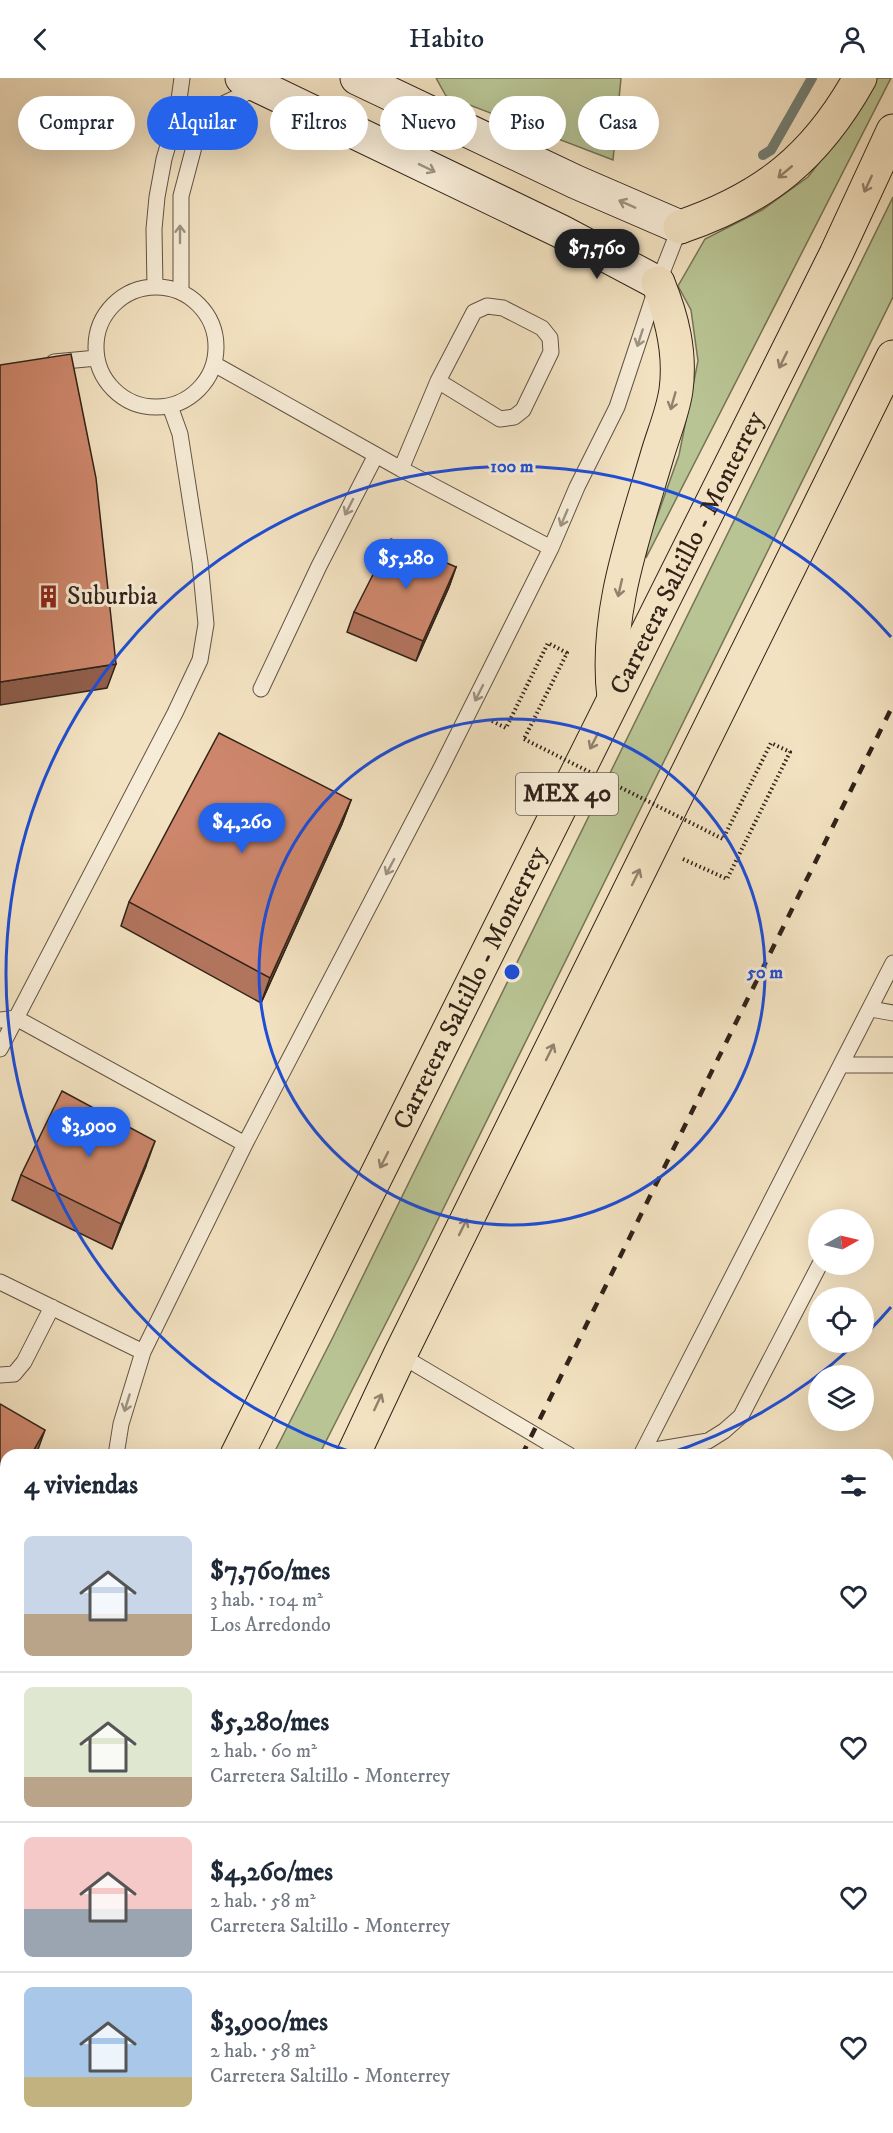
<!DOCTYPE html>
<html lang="es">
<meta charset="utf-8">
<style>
:root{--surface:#fff;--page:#f2f2f3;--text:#1f2937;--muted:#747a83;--line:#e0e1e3;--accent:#2563eb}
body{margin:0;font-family:"IM FELL DW Pica",serif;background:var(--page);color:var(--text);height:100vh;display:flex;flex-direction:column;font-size:22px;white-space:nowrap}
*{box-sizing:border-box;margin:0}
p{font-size:20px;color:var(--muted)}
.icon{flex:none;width:33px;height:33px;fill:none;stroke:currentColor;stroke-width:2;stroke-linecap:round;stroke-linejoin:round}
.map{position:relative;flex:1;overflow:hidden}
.sheet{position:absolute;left:0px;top:1371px;width:894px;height:684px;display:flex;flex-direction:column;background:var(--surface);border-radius:18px 18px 0 0;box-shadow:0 6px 24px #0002}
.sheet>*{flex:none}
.banner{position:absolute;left:18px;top:18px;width:858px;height:54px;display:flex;gap:12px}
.needle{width:39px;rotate:82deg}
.controls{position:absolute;left:808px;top:1131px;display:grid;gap:12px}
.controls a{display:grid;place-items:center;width:66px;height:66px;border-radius:50%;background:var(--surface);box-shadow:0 6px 24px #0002;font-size:30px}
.price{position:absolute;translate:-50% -51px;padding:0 14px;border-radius:21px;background:var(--accent);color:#fff;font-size:20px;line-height:39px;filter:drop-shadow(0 2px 3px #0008)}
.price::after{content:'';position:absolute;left:50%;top:36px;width:18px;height:14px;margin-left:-9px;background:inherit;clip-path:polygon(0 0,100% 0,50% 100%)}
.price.on{background:#222;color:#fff}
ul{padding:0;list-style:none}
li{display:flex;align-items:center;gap:18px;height:150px;padding:0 24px}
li+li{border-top:2px solid var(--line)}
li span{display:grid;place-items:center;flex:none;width:168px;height:120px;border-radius:9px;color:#555}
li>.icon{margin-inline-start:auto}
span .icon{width:72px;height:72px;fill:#fffc;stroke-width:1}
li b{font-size:26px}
h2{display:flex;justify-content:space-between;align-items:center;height:72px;padding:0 24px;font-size:26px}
.chip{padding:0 21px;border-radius:27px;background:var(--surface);box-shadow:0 6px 24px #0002;font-size:21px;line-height:54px}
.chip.on{background:var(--accent);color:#fff}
header{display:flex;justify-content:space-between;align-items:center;height:78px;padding:0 24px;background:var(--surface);font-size:27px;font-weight:600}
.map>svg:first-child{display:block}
</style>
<header><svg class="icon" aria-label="back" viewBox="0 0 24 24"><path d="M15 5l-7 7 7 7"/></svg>Habito<svg class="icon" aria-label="person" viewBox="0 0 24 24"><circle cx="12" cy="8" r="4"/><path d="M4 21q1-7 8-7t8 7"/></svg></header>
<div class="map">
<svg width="893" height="2055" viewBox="0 0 893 2055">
<rect width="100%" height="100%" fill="#f3e2c1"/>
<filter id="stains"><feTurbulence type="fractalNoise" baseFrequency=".00333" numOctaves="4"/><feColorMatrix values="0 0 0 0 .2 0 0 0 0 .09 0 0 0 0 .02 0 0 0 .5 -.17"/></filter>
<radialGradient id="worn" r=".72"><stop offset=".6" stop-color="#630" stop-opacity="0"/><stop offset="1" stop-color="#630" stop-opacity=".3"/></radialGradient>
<path fill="#b9c494" stroke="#757456" stroke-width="1.5" d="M436,0H621L613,82L446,18Z
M875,0H891L646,480L648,464L679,377L698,283L691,232L678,208L705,161L762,132L808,99L849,46Z
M893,119V219L418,1182L319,1377H273L333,1259Z"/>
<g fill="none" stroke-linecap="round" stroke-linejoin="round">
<path stroke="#717f76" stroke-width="10" d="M763,77L771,72L812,0"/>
<defs>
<path id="lane" d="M155,209L154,151L157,119L164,81L177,36L182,0
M96 269a60 60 0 1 1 120 0a60 60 0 1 1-120 0Z
M181,214V118L199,50L210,32L257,10
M54,284L97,280
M214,286L401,391L551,470
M401,391L438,303L474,234L487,228L503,230L542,250L550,260L551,274L523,332L514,339L500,341L438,303
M261,611L319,488L376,377
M871,931L893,935
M0,942L16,940L245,1066
M0,971L175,635L200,582L206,546L200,484L180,356L170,328
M842,987H893
M0,1204L143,1274
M400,1277L569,1377
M0,1297L14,1296L24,1284L52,1229
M643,1374L708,1363L724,1353L741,1338L820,1186
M116,1377L121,1346L143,1274L245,1066L440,692L551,470L577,409L617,329L658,205L680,149
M641,1377L893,885
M888,1439L893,1438
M294,2055L297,2049"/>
<path id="street" d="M888,1989H893"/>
<path id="secondary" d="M242,0L560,153L658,205
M357,0L576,104L680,149
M32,2055L34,2049"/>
<g id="primary">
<path d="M680,149C765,120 816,79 860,0"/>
<path d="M614,620C604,537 634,457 657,378C663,357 673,334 676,312C681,274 672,239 658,205"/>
<path id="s1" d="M237,1377L836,176L893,53"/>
<path d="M353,1377L400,1277L893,279"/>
<path d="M0,1858L6,1845"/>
<path d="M5,2055L9,2049"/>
</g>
</defs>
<use href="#lane" stroke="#625343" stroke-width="17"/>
<use href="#street" stroke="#625343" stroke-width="32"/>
<use href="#secondary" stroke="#312319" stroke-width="35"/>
<use href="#primary" stroke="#312319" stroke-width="35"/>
<path stroke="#312319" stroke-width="4" stroke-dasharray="1.5 3" stroke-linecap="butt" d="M492,643L506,650L548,565L567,575L524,661
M683,781L727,801L790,674L771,665L723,761"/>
<use href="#lane" stroke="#f7ecd7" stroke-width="15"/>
<use href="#street" stroke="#f7ecd7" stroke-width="30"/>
<use href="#secondary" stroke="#f7ecd7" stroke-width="33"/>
<use href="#primary" stroke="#f3e2c1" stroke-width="33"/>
<path stroke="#312319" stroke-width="4.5" stroke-dasharray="10 10" stroke-linecap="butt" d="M522,1377L893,627
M191,2055L194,2049"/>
<path stroke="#312319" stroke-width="4" stroke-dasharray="1.5 3" stroke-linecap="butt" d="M524,661L723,761"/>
</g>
<path fill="#b1745d" stroke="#312319" stroke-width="1.5" d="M456,489L449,509L416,583L347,554L354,534Z
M351,722L342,746L261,925L121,848L129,824Z
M146,1088L112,1171L12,1122L21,1097Z"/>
<path fill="#905e4c" stroke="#312319" stroke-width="1.5" d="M456,489L449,509L416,583L423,563Z
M116,586L107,610L0,627V604Z
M351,722L342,746L261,925L270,900Z
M155,1063L146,1088L112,1171L121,1146Z
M45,1352L36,1377H31Z
M6,1421V1430L0,1440V1432Z"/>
<path fill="#ce876c" stroke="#312319" stroke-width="1.5" d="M71,276L96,400L116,586L0,604V287Z
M391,461L456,489L423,563L354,534Z
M219,655L351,722L270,900L129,824Z
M62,1013L155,1063L121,1146L21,1097Z
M0,1326L45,1352L31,1377H6V1421L0,1432Z
M373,2049H822V2055H370Z"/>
<defs><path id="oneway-shaft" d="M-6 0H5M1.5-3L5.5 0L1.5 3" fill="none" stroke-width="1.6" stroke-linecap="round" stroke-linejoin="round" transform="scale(1.5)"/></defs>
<g stroke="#9e9282">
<use href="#oneway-shaft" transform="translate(427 90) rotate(26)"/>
<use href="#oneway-shaft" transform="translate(627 126) rotate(-156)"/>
<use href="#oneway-shaft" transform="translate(180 156) rotate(-90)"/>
<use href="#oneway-shaft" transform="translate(640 260) rotate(108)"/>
<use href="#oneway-shaft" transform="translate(349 429) rotate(117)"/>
<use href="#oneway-shaft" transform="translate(564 440) rotate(113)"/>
<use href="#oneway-shaft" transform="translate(479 615) rotate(117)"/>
<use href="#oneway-shaft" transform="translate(390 789) rotate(118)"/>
<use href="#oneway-shaft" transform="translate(127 1325) rotate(107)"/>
</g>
<g stroke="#92826d">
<use href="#oneway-shaft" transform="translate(785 94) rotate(140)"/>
<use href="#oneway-shaft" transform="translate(868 106) rotate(115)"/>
<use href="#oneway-shaft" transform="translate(783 282) rotate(116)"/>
<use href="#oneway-shaft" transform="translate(673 323) rotate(106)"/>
<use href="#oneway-shaft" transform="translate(620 510) rotate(103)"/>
<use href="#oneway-shaft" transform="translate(594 663) rotate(117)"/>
<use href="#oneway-shaft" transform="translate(636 799) rotate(-64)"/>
<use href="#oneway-shaft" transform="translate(550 974) rotate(-64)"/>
<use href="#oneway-shaft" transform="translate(384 1082) rotate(117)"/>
<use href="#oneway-shaft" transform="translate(463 1149) rotate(-64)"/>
<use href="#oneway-shaft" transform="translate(378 1324) rotate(-65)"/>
</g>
<g fill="none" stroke="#1d4ed8" stroke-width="3">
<circle cx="512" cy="894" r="253"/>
<path d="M891 1229A506 506 0 0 1 867 1255M854 1267A506 506 0 0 1 664 1377M360 1377A506 506 0 1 1 891 559"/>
</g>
<defs>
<symbol id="building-bare" viewBox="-9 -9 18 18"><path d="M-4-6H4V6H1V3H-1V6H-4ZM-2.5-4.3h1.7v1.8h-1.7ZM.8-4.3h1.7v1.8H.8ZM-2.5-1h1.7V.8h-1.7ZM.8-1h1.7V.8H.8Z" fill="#8f2418" stroke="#f7ecd7" stroke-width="2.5" paint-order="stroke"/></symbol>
</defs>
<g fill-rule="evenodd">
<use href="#building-bare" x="32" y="502" width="33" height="33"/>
</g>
<g text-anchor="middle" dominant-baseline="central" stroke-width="6" stroke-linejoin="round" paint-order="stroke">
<rect fill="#f7ecd7" stroke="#6c5f52" stroke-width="1.5" x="516" y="695" width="102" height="42" rx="4.5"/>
<g font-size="24" font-weight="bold" fill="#312319">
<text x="567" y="716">MEX 40</text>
</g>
<g font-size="26" fill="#312319" stroke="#f7ecd7">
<text stroke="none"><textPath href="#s1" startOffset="1008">Carretera Saltillo - Monterrey</textPath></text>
<text stroke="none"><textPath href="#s1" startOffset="522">Carretera Saltillo - Monterrey</textPath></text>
</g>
<g font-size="26" fill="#312319" stroke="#f7ecd7" text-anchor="start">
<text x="67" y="518">Suburbia</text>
</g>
</g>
<circle cx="512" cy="894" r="9" fill="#1d4ed8" stroke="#f7ecd7" stroke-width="3"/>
<g font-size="18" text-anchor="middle" font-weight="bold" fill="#1d4ed8" stroke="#f7ecd7" stroke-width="6" stroke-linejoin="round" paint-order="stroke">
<text x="512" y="394">100 m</text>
<text x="765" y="900">50 m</text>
</g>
<rect width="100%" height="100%" filter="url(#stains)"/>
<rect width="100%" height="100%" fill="url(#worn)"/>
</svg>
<div class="controls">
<a><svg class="needle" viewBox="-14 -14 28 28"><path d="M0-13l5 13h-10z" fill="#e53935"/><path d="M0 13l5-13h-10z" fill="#747a83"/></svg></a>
<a><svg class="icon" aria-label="locate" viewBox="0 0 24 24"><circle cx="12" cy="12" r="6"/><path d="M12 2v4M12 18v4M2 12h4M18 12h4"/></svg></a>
<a><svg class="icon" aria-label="layers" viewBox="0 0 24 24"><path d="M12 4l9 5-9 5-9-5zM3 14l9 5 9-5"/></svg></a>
</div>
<b class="price on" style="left:597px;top:202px">$7,760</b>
<b class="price" style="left:406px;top:512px">$5,280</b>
<b class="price" style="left:242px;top:776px">$4,260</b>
<b class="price" style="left:89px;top:1080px">$3,900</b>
<div class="banner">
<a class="chip">Comprar</a>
<a class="chip on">Alquilar</a>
<a class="chip">Filtros</a>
<a class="chip">Nuevo</a>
<a class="chip">Piso</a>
<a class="chip">Casa</a>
</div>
<section class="sheet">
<h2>4 viviendas<svg class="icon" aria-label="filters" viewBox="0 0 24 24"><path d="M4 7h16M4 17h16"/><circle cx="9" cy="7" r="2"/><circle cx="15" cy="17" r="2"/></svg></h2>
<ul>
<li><span style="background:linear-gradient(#c9d6e8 65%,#b9a48a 0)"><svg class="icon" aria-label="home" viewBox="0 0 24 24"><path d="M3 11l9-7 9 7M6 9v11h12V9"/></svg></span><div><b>$7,760/mes</b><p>3 hab. · 104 m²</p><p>Los Arredondo</p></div><svg class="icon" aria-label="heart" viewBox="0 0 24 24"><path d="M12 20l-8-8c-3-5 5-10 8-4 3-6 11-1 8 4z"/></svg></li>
<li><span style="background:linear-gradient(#dfe7d0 75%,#b9a48a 0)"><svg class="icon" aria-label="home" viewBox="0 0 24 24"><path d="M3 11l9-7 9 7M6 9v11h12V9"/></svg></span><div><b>$5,280/mes</b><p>2 hab. · 60 m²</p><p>Carretera Saltillo - Monterrey</p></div><svg class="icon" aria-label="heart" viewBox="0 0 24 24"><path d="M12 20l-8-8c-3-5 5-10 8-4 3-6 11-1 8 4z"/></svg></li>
<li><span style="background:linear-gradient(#f6c9c9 60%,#9aa5b1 0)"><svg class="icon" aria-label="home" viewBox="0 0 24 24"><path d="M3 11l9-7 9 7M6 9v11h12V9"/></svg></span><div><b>$4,260/mes</b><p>2 hab. · 58 m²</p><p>Carretera Saltillo - Monterrey</p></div><svg class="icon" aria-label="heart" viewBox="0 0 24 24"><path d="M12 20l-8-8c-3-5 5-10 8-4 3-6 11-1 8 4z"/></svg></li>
<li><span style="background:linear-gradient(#a9c7e8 75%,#c2b280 0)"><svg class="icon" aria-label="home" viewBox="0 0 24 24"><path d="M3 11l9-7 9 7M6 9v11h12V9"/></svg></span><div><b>$3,900/mes</b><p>2 hab. · 58 m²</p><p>Carretera Saltillo - Monterrey</p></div><svg class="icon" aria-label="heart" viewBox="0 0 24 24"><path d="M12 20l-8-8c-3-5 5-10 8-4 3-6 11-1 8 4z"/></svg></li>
</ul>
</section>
</div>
